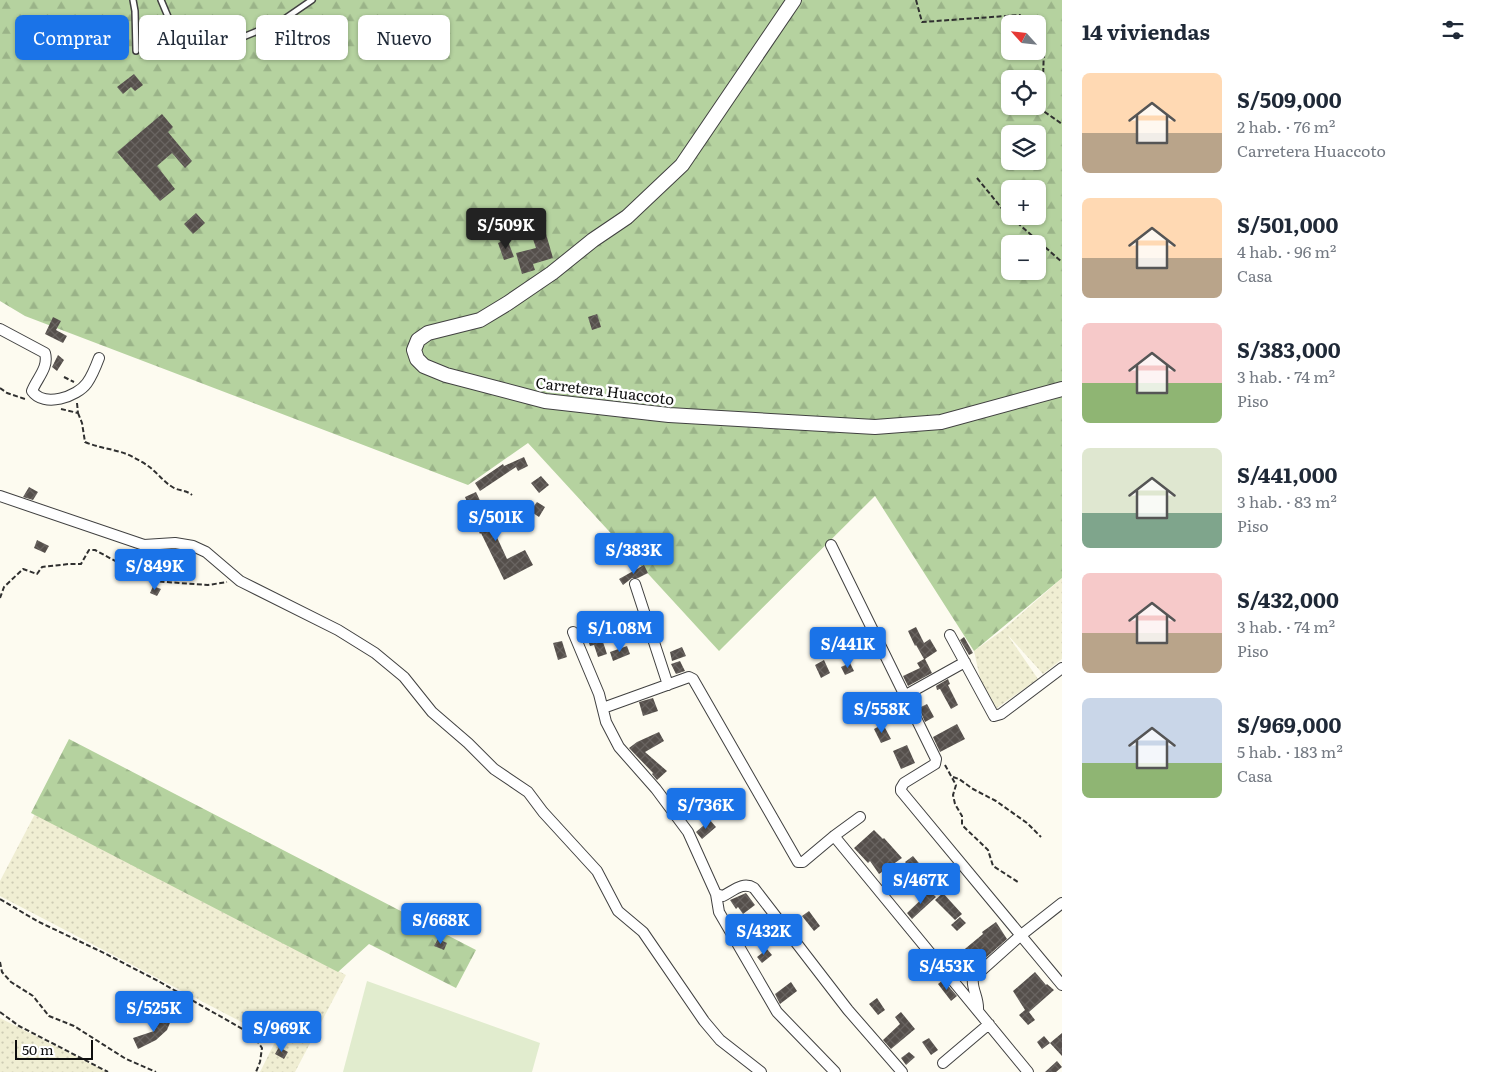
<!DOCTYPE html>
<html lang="es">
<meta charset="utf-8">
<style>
:root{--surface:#fff;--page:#f6f6f7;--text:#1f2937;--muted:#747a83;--accent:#1a73e8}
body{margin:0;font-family:Literata,serif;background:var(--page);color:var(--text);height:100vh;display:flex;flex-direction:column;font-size:19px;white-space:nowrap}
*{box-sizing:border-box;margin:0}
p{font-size:16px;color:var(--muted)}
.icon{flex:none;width:28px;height:28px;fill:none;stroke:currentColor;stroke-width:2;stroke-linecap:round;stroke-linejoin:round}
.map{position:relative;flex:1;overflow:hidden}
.drawer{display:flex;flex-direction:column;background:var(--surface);width:425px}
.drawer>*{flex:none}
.banner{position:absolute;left:15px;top:15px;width:475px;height:45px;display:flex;gap:10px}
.needle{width:32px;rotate:297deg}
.buttons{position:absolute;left:1001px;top:15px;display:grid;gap:10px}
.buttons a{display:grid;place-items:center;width:45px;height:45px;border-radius:8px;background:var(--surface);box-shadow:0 1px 4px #0004;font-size:25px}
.scale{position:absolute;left:15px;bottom:12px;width:78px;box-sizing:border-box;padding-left:5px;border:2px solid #0e0e0e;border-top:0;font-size:14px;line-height:18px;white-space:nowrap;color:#0e0e0e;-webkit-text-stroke:4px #fff;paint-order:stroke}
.price{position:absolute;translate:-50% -42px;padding:0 11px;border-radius:5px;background:var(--accent);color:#fff;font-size:16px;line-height:32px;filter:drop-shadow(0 1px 2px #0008)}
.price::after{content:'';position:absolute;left:50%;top:30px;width:15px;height:11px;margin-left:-8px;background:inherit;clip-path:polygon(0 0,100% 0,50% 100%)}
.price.on{background:#222;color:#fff}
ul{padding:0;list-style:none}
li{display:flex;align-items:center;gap:15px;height:125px;padding:0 20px}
li span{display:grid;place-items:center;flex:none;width:140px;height:100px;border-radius:8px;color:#555}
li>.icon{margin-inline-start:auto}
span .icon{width:60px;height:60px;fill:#fffc;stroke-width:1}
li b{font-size:21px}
h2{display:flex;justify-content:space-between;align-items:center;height:60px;padding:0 20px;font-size:21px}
.pill{padding:0 18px;border-radius:8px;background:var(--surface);box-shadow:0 1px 4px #0004;font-size:18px;line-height:45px}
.pill.on{background:var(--accent);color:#fff}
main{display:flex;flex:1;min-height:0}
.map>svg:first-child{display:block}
</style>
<main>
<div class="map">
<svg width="1062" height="1072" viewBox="0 0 1062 1072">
<defs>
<pattern id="farmland-dots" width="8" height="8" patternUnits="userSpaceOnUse" patternTransform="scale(1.25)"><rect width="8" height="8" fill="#f0eed3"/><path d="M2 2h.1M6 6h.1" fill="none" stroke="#cdcbb4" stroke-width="1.8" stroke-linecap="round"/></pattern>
<pattern id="forest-firs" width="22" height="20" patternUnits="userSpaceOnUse" patternTransform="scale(1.25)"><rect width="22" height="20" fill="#b5d29f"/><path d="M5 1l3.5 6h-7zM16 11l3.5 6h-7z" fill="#9ab388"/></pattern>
<pattern id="building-cross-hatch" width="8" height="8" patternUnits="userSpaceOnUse" patternTransform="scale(1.25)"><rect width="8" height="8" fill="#554f4b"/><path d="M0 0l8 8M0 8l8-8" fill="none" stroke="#696461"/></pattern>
</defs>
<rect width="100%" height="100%" fill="#fdfbf0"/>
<path fill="url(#farmland-dots)" d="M1062,578V659L1043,674L1007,634L1038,679L988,714L974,651L1003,630Z
M36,812L346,975L295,1072H260L276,1040L0,896V881Z
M0,1018L107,1072H0Z"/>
<path fill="url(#forest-firs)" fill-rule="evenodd" d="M0,0H1062V578L974,651L875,496L719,651L528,443L468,485L25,316L0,301ZM1010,24H1038V51H1010ZM1010,79H1038V106H1010ZM1010,134H1038V161H1010ZM1010,189H1038V216H1010ZM1010,244H1038V271H1010Z
M69,739L476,950L456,988L369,944L338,972L31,813Z"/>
<path fill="#e1ecce" d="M367,981L540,1043L532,1072H343Z"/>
<path fill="url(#building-cross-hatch)" d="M134,74L143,85L135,91L131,87L123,94L117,87Z
M162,114L173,127L168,132L192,161L185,168L172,153L157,166L175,189L160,201L117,152Z
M196,213L205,223L193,234L184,224Z
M546,234L553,258L533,264L535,270L522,274L516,253L536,248L533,239Z
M507,239L514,257L504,260L498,243Z
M597,314L601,327L592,330L588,317Z
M53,317L61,321L56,330L67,336L63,343L45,334Z
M58,355L64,360L57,371L52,367Z
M524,457L528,466L518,471L516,467L480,491L475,483L503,464L504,466Z
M541,476L549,485L539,493L531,483Z
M29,487L38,492L33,500L23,497Z
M476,492L507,559L525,550L533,565L504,580L481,533L480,534L465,497Z
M537,502L545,507L539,517L530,511Z
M37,540L49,546L45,553L34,548Z
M644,565L648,573L638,578H632L623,585L619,579Z
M153,586L161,589L157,596L150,593Z
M597,624L607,654L598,657L594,645L590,646L587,638L591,637L588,627Z
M916,627L924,643L930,639L937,651L925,659L932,673L908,686L903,676L920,668L917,663L924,659L916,645L915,646L908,631Z
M964,637L973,653L969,655L960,640Z
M562,641L567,657L558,660L553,643Z
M627,646L630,654L613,661L610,652Z
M682,647L686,656L672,661L670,652Z
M824,660L830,673L821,678L815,665Z
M680,661L685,671L676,674L671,664Z
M850,663L854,671L845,675L841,667Z
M948,679L950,684L948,685L958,705L951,709L940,689L937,690L936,686Z
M653,698L658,711L643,716L639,702Z
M927,704L934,717L925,722L919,708Z
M883,724L891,739L881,743L874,729Z
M957,724L965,739L940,752L933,737Z
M659,732L664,741L645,752L667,771L657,780L652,774L653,773L629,748L637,742Z
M907,745L915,763L901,769L893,751Z
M710,820L716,827L702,839L696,832Z
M874,830L883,839L884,838L902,858L879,874L870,861L868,863L854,848Z
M913,856L923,868L915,874L905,862Z
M912,871L918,879L911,885L905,877Z
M930,891L936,897L912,919L907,913Z
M746,893L755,905L743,914L738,907L736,909L730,900Z
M943,893L962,914L955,920L935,900Z
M809,911L820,926L814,931L802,916Z
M960,917L966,923L957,931L951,925Z
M996,922L1007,939L973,969L960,953L983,934L982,932Z
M438,939L447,943L444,950L434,946Z
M767,949L772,955L762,963L757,957Z
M1035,972L1046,985L1047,984L1054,990L1029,1012L1035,1020L1028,1025L1019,1015L1025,1010L1013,991Z
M943,980L957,996L951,1001L938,984Z
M791,982L797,991L780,1004L775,994Z
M877,998L885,1010L878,1015L869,1004Z
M901,1012L915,1029L891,1049L883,1040L900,1024L895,1017Z
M163,1015L172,1018L167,1030L156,1040L138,1049L133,1038L154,1031Z
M1062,1033V1056L1050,1043Z
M1044,1036L1050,1043L1042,1049L1037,1042Z
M929,1038L938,1050L931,1055L922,1042Z
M279,1047L288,1052L284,1059L275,1054Z
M909,1052L915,1057L906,1065L901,1058Z
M1057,1061L1062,1067L1056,1072H1045Z"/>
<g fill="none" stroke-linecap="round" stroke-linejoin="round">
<defs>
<path id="service" d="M133,0L135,11L136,51
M161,0L169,19L192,40L205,46L216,48L280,22L312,0"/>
<path id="minor" d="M0,329L45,353C49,368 37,378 32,391C44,408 77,397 87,383C92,376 96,366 99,358
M0,496L144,545L175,543L193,546L206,552L240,581L338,630L375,653L404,677L432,712L468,743L494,769L528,792L543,812L597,871L618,911L643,932L704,1021L720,1040L761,1072
M831,545L936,759L935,764L904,783L901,788V791L1062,985
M635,584L668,685
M573,632L599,694L606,722L619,747L656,789L688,832L716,894L723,896C733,891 743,881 754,888L848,1010L902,1072
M950,635L994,716L1001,714L1062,668
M904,696L965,662
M603,708L689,677L693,679L798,862H803L834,836L860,817
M834,836L1028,1072
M716,894L719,912L777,1012L835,1072
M978,1010C979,998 971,988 973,978L1020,936L1062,903
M943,1063L989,1024"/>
<path id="tertiary" d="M794,0L682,165L627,217L593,240L552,273L508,303L480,320L428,333L418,340L414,350L417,359L424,366L446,375L545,401L669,415L875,427L941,422L1062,389"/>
</defs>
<use href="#service" stroke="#414141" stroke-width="8"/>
<use href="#minor" stroke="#414141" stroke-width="12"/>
<use href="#tertiary" stroke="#414141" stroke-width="16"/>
<path stroke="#303030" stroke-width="2" stroke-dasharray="5 2.5" stroke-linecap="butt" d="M916,0L922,22L1020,15L1026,24
M1038,40L1044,48L1042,110L1062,124
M977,178L1004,211L1062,262
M64,377L74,382
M0,388L7,393L25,399
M61,409L78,413L77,403
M78,413L82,423L85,442C101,449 118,449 133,457C140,461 148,465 153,470C160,476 165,483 174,488C180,491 186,490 192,495
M0,598L4,587L23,569L37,574L42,567L69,564H81L89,550H95L152,581L208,585L227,582
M945,765L956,785L953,795L955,804L962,816V825L988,850L993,866L1018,882
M953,777L959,779L973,789L996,801L1027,823L1041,837
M0,899L37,921L106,954L160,982L253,1035L262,1048L260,1062L256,1072
M0,962L2,972L11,982L33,996L49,1016L74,1026L126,1059L156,1072
M0,1012L19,1026L108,1072"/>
<use href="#service" stroke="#fff" stroke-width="5"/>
<use href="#minor" stroke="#fff" stroke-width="10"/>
<use href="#tertiary" stroke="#fff" stroke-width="14"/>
</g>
<g text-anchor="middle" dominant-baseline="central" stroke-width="5" stroke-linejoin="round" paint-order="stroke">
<g font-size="15" fill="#0e0e0e" stroke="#fff">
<text transform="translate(605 390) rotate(7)">Carretera Huaccoto</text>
</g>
</g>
</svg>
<div class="buttons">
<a><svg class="needle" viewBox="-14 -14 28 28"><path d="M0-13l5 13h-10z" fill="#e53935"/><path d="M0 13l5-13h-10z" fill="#747a83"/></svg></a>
<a><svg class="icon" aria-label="locate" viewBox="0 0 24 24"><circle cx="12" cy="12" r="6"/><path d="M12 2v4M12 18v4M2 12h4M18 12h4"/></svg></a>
<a><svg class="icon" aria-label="layers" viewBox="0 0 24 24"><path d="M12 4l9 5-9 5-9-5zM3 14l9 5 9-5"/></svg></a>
<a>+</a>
<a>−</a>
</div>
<div class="scale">50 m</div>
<b class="price on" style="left:506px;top:250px">S/509K</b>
<b class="price" style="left:496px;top:542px">S/501K</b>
<b class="price" style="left:634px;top:575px">S/383K</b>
<b class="price" style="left:155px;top:591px">S/849K</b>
<b class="price" style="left:620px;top:653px">S/1.08M</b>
<b class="price" style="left:848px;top:669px">S/441K</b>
<b class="price" style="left:882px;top:734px">S/558K</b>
<b class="price" style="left:706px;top:830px">S/736K</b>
<b class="price" style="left:921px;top:905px">S/467K</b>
<b class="price" style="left:441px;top:945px">S/668K</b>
<b class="price" style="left:764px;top:956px">S/432K</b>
<b class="price" style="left:947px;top:991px">S/453K</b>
<b class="price" style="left:154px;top:1033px">S/525K</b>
<b class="price" style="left:282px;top:1053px">S/969K</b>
<div class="banner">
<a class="pill on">Comprar</a>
<a class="pill">Alquilar</a>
<a class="pill">Filtros</a>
<a class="pill">Nuevo</a>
</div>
</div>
<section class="drawer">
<h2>14 viviendas<svg class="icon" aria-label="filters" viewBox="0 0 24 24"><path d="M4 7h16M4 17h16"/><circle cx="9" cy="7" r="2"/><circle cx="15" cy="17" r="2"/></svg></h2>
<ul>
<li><span style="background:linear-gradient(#ffd9b3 60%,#b9a48a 0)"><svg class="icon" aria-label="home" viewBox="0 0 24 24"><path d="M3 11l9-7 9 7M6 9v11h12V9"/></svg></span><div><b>S/509,000</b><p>2 hab. · 76 m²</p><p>Carretera Huaccoto</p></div></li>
<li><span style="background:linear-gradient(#ffd9b3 60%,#b9a48a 0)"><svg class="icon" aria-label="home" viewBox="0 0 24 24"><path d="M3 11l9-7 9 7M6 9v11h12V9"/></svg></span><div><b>S/501,000</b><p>4 hab. · 96 m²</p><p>Casa</p></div></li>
<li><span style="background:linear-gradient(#f6c9c9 60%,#8fb573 0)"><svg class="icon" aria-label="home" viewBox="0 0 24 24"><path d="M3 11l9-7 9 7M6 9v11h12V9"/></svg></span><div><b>S/383,000</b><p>3 hab. · 74 m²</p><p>Piso</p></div></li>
<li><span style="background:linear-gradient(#dfe7d0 65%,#7fa58c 0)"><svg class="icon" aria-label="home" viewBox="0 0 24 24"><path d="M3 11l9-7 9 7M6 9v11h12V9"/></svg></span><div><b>S/441,000</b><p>3 hab. · 83 m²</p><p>Piso</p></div></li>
<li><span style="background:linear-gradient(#f6c9c9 60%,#b9a48a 0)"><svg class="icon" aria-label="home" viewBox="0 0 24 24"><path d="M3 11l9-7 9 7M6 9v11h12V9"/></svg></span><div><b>S/432,000</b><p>3 hab. · 74 m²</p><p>Piso</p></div></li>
<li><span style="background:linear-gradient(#c9d6e8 65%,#8fb573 0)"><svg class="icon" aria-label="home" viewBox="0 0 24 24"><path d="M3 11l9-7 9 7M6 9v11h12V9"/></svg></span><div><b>S/969,000</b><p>5 hab. · 183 m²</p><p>Casa</p></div></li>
</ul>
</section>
</main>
